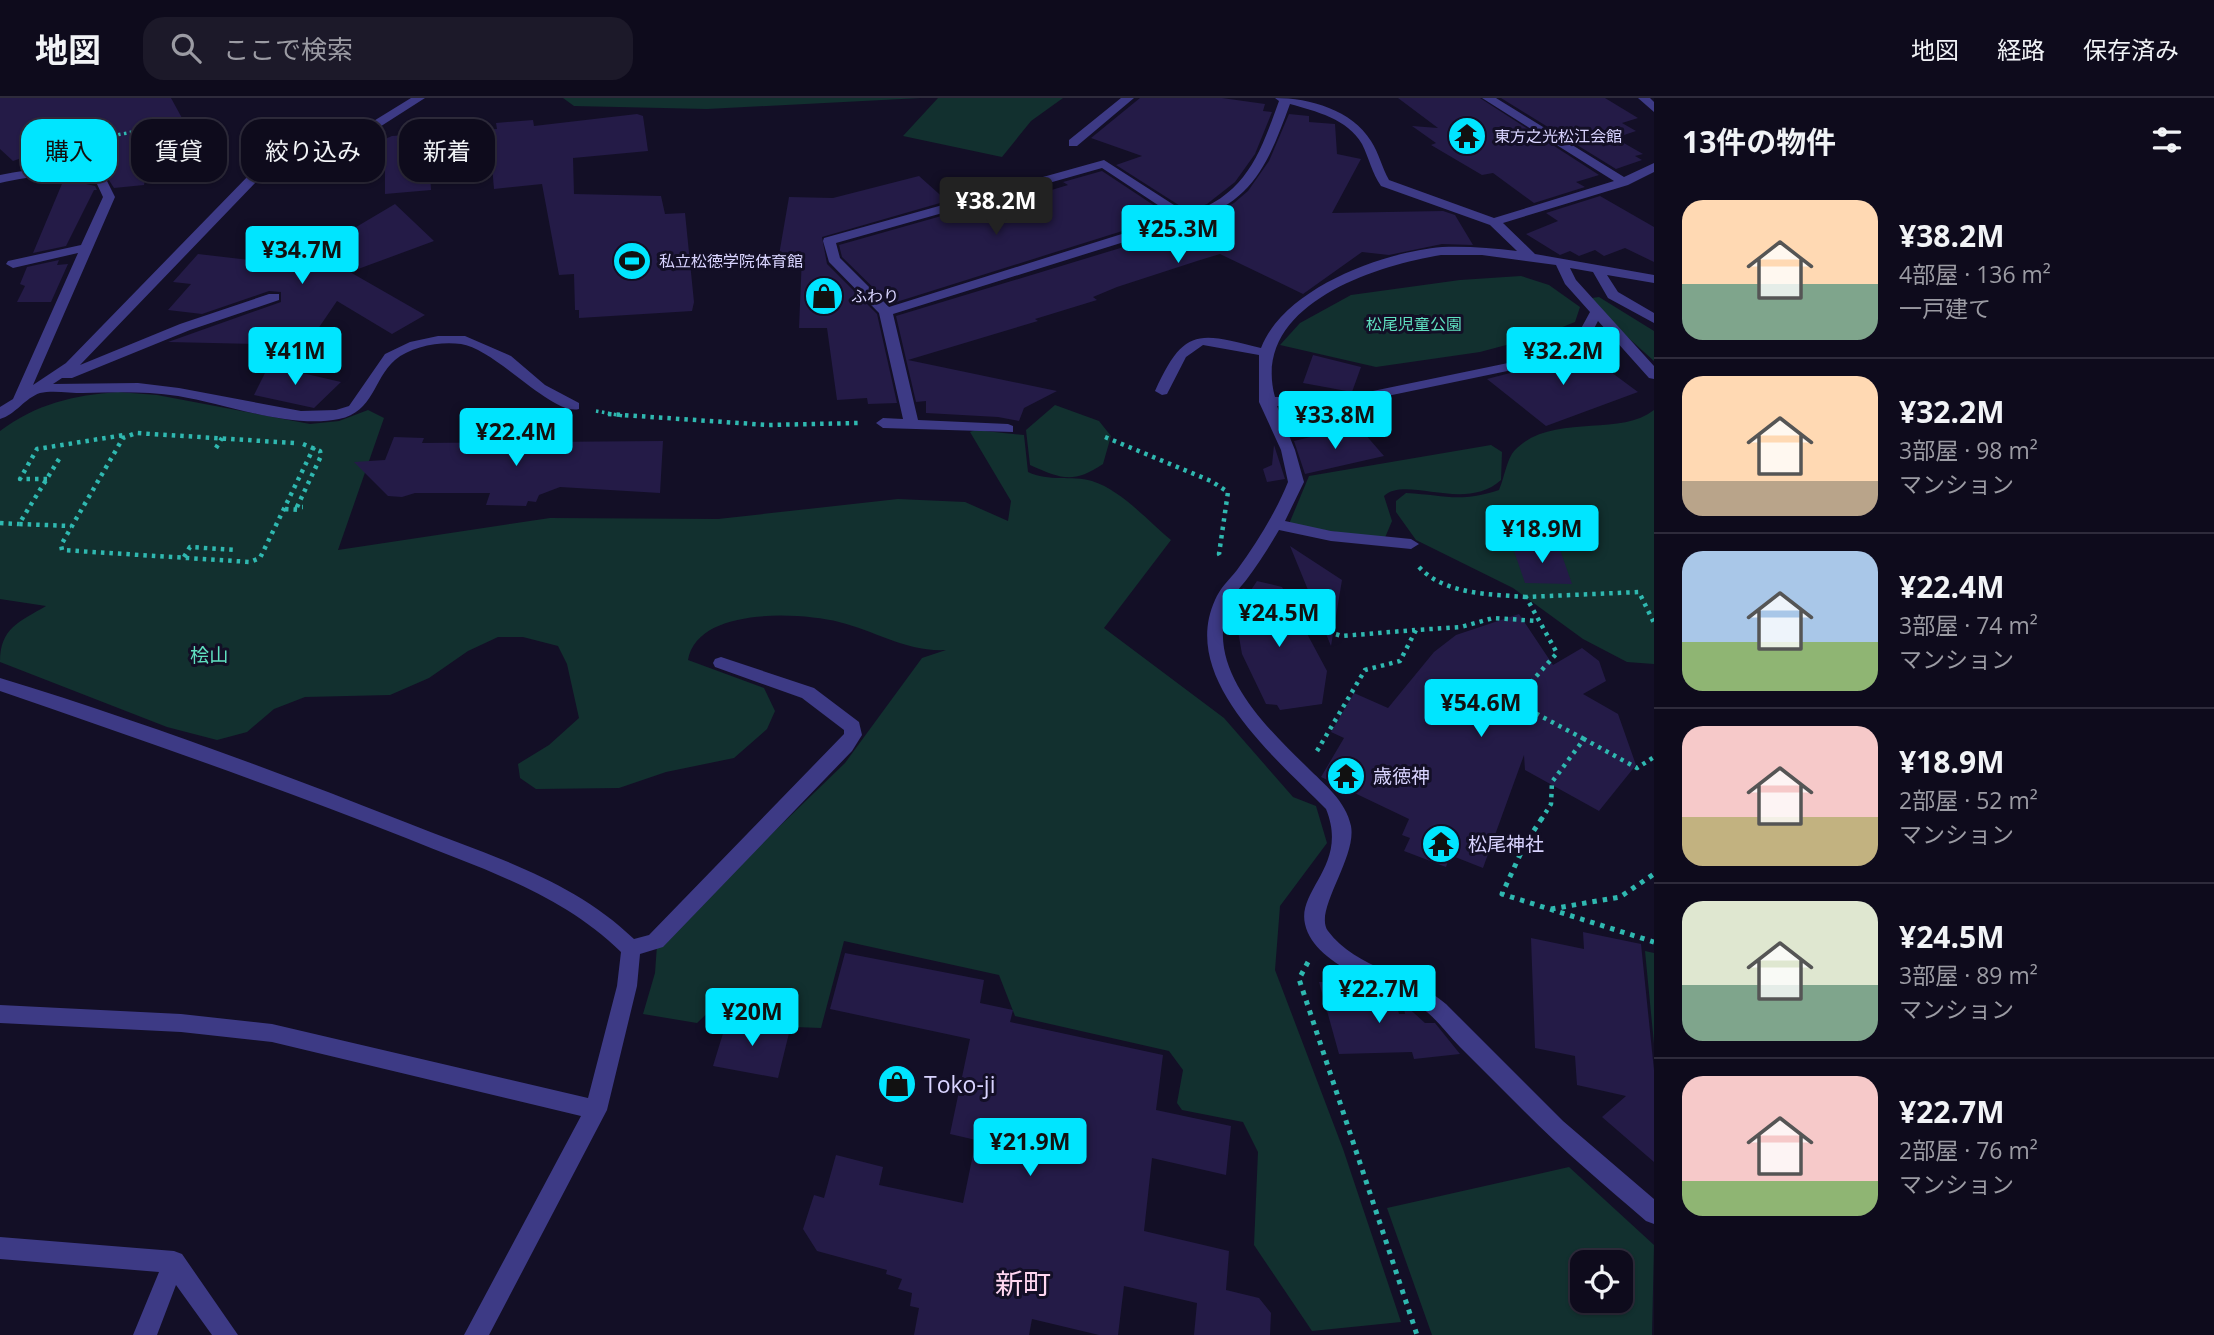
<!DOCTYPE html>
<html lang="ja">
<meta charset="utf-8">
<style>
:root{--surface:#0e0b1c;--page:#1c1929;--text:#f1f3f6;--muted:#9b9ba3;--line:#2e2b3b;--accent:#00e5ff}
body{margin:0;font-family:"Open Sans","Noto Sans JP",sans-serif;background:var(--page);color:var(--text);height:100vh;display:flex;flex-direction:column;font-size:26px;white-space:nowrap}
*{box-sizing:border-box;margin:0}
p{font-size:23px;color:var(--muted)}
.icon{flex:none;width:38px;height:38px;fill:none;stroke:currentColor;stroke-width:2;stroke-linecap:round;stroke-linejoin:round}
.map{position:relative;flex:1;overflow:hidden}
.side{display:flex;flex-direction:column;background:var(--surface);width:560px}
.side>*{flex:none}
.top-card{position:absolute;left:21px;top:21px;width:665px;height:63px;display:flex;gap:14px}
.buttons{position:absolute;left:1570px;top:1152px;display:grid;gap:14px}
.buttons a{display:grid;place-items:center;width:63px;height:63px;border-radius:14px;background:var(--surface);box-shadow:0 2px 5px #0004,0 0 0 2px var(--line);font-size:35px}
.price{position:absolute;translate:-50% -60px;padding:0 16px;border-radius:7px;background:var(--accent);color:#111;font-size:23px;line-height:46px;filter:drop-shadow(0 2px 4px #0008)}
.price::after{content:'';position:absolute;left:50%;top:42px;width:21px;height:16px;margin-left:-10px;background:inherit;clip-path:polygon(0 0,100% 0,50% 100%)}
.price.selected{background:#222;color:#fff}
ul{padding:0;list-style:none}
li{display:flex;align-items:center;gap:21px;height:175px;padding:0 28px}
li+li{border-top:2px solid var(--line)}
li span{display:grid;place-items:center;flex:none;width:196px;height:140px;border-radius:21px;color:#555}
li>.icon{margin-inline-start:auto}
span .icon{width:84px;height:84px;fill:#fffc;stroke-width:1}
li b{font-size:30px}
h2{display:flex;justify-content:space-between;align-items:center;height:84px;padding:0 28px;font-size:30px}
.chip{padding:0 24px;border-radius:21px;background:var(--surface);box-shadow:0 2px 5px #0004,0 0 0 2px var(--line);font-size:24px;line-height:63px}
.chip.selected{background:var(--accent);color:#111}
header{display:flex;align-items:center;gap:42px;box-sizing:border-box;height:98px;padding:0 35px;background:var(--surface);border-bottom:2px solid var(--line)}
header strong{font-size:33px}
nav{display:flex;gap:38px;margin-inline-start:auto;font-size:24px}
.search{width:490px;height:63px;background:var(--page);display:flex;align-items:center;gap:18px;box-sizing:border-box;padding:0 24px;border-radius:21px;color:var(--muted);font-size:26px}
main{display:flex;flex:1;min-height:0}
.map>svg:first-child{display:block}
</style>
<header>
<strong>地図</strong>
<div class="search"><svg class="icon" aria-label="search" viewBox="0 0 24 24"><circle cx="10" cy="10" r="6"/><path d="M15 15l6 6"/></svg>ここで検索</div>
<nav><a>地図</a><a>経路</a><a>保存済み</a></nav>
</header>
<main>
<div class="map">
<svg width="1654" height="1237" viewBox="0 0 1654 1237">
<rect width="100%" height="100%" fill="#130f26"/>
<path fill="#12302f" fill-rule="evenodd" d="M563,0H921L707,11L574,8Z
M938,0H1063L1031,23L1002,59L903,38Z
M1521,178L1549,187L1580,209L1575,224L1540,238L1480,254L1376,269L1280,247L1300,225L1351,197L1460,182Z
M1599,199L1654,233V263L1603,217L1592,200Z
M118,294L157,297L310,326L339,323L368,312L384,320L338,452L550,420L718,421L898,401L965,404L1008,423L1011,403L970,334L975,332L1024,337L1028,374C1049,384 1071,377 1092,383C1121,392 1148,423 1171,442L1104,530L1224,620L1293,699L1316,708L1327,745L1280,808L1275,872L1343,1051L1401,1224L1312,1233L1254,1147L1258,1054L1243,1024L1182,1012L1177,1005L1183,972L1169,953L1015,918L999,877L844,843L821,930L795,929L727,904L716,907L697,925L643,916L655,875L657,847L845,665L922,560L946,552C906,554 876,533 839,524C798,514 697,509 688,562L764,590L775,613L767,631L734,660L666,674L619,690L536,691L520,680L518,666L549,647L579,620L567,566L558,548L523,539H498L468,553L429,580L390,597L305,599L274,611L247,634L217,642L167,629L0,564C0,530 19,524 46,508L0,501V333C36,306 74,297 118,294Z
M1055,307L1099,323L1111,338L1103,366C1073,386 1062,381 1030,367L1026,332Z
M1654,312V566L1627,564L1583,541L1513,490L1416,442L1396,414V403L1406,395C1445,397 1459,405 1499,392C1504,381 1507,360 1515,352C1552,314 1619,340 1654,312Z
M1491,347L1502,354L1501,382C1465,415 1406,377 1384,398L1392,423L1384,442L1289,426L1309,378Z
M1645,853L1654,855V946Z
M1569,1069L1654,1147L1652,1237H1432L1387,1110ZM1582,1164H1620V1202H1582Z"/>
<path fill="#241b47" d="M0,0H171L194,42L151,47L144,87L114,90L107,79L69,69L81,39L13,63L0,51Z
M1140,0H1222L1265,6L1263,13L1272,14L1255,56L1235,84L1207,106L1188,113L1116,67L1142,58L1091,40Z
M1398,0H1480L1599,77L1576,84L1585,89L1534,105L1493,75L1482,77L1431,47L1436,45L1412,28L1438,30Z
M1501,0H1605L1638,20L1622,25L1636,33L1615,40L1643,56L1635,58L1642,62L1616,71Z
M637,16L643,18L648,53L573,60L574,96L661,98L665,116L685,115L694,204L692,213L579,220V212H575L574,176L559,177L542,86L494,91L492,68L430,74L431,92L385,96V41L392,38L497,31L496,25L533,22L534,28Z
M1289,16L1309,18V24L1335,26L1337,56L1361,61L1332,115L1443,113L1455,117L1473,147L1442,146L1389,157L1362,154L1303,196L1220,156L1197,163L1117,189L1093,199L1097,202L1035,221L1038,223L908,262L1057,293L1024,310L1019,323L998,319L926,315V303L916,304L896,218L1193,128L1234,105L1248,93L1269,63Z
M1102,73L1170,118L890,206L842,159L839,147L959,113L965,118L1068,87L1063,84Z
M919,78L947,103L822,139L827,166L877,216L897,305L868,306L867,300L837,302L827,230H799L802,158L779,157L789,99L833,100Z
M64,81L95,88L97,92H94L66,148L33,155Z
M1600,98L1654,129V164L1625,150L1604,158L1595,152L1579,158L1570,153L1560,157L1526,136L1558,123L1546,115Z
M395,106L434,143L350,174L425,217L392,236L337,203L307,247L168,244L281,204V194L269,193L202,216L168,212L191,186L173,184L198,156L292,167Z
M59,162L57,167L68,166L51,204H17L25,188L20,186L27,169Z
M1577,249L1638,294L1546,328L1487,281L1518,273Z
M1313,257L1361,269L1352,294L1303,285Z
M269,267L285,271L341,284L314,310L254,297Z
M1340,332L1339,337L1364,335L1384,358L1305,376L1294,343Z
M394,339L424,340L422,345L663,343L660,395L560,389L539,397L536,404L528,403L526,408L486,407L490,395H415L402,399L388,398L354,364L385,362Z
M1274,347L1285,381L1267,384L1263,371L1272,367Z
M1512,447L1559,449L1572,486L1525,485Z
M1290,448L1342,482L1331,548Z
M1257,483L1282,489L1327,573L1322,606L1280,612L1277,607L1266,606L1242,556L1235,516L1240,493L1243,490L1251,492Z
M1519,516L1553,567L1582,550L1599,563L1606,583L1583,596L1618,616L1636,667L1599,713L1525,672L1524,657L1483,770L1450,757L1446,769L1404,753L1410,740L1402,737L1409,721L1321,679L1344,640L1331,634L1354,595L1388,610L1434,554L1456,537Z
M1583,834L1641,846L1654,972V1064L1602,1019L1626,998L1577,987L1575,958L1535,950L1531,840L1584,851Z
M845,855L984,882L980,905L1013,912L1010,924L1163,957L1156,1012L1231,1028L1226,1077L1152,1060L1144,1133L1229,1153L1226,1192L1259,1200L1271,1215L1270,1237H1194L1197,1205L1124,1188L1118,1237H1099L1032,1221L1029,1237H914L919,1210L910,1208L912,1195L898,1191L902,1181L886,1176L887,1172L817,1153L803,1131L814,1097L824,1100L836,1057L883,1069L879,1087L963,1105L976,1042L950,1036L970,941L830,911Z
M1356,883L1361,899H1385L1387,905L1396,904L1399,916H1405L1403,905L1425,925H1435L1460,956L1414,961L1412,954L1339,956L1319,884Z
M728,919L790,931L778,980L713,968Z"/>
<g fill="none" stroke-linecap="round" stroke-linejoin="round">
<path stroke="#2fb8b0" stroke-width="3.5" stroke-dasharray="2.5 3.5" stroke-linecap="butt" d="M79,52L116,37L162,29
M596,313L623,318"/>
<path stroke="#2fb8b0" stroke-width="4.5" stroke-dasharray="3.5 5" stroke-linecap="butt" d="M608,316L768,327L859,325
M1105,339L1211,383L1228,394L1219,456L1222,461
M294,345L136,335L123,340L61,447L62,452L250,464L260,460L314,349
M303,346L320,353L321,358L297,409H303
M216,350L222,340
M59,361L19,426L71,428
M47,381H20L37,351L124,337
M285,411L302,412
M0,425L19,426
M184,459L190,449L236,452
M1419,469C1445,497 1490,496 1526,499
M1244,522L1304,527L1342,538L1415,532
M1584,641L1518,606L1516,601L1557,555L1526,499L1639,494L1654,525
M1317,653L1365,572L1400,563L1416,532L1461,529L1493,520L1538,523
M1541,722L1551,706L1552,684L1584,641L1637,670L1654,659"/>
<path stroke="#2fb8b0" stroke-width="5" stroke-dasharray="4.5 6" stroke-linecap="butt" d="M1542,720L1525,746L1502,796L1654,844
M1551,811L1620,799L1654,776
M1308,864L1299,881L1417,1237"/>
<path fill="#3d3a85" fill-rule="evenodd" d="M411,0H425L328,62L284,72L258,82L80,267L180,226L269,196H279V202L190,232L72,280H62L53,286L138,285L179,290L301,313L336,312L349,308L385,256L410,244L438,238H465L511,258L545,287L579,305V311C552,318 496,251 461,246C441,243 411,248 395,262C373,281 374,314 339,321C291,331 226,306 178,298C146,293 115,294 83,295C70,295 52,292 40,295C25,300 15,317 0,321V309L13,301L78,155L13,170L6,166L8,163L81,147L103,99L97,86C64,74 34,77 0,85V77C37,69 70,67 106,81L115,99L33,287L66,265L250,76L276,66L320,56Z
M1121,0H1134L1077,48H1069V42Z
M1275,0C1310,0 1352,12 1371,43C1379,55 1382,70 1389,82L1494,120L1614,83L1482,0H1496L1624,79L1654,65V74L1628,87L1503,125L1535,156L1654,177V185L1607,177L1618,194L1654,215V225L1608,200L1593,174L1570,170L1576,182L1654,268V281L1649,280L1598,223L1588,242L1517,271L1344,307L1277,308L1295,352L1304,384L1285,423L1331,433L1411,441L1419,446L1411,451L1331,443L1279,432C1269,449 1259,465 1247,481C1242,488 1235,494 1231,502C1200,566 1265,628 1307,669C1324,686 1346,703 1351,728C1357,760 1313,813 1328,833C1356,871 1412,876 1446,906L1563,1023L1654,1101V1126L1646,1123C1603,1086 1560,1050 1520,1009C1500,989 1480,969 1460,949C1449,938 1439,924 1427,914C1394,889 1315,871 1305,826C1297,791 1349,767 1326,711C1276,660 1179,581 1215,502C1220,490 1229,482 1237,472C1257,444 1275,416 1288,384L1281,352L1259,304V257L1203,247L1186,259L1167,296L1162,297L1155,293C1184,229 1198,234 1261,250C1284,190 1383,154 1442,149C1467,148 1492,150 1517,153L1490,127L1381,88C1372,75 1369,60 1362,46C1348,21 1315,13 1290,6C1270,60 1255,103 1195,121L1193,125H1185L893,216L918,322L1008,326L1013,328V334L883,330L876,325L883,320L903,321L879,215L829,164L823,143L824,140L1104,62L1188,116C1246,97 1260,56 1279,3ZM1102,70L1176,119L889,209L840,160L836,145ZM1441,157H1482L1556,167L1565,186L1590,214L1578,236L1508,265L1344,299H1275C1250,208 1373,168 1441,157Z
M1638,0H1650L1654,4V14Z
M721,559L814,590L859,624L862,637L852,653L663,849L640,856L637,888L607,1012L489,1237H464L581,1018L272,944L181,934L0,925V907L181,916L272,926L588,1000L617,888L621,854C561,795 482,771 406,740C272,687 136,640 0,593V580C135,621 273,672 405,724C485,756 571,780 634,841L649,837L844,636V632L802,600L715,569L713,565L715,561Z
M0,1139L174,1153L182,1156L238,1237H212L176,1187L157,1237H133L159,1174L0,1161Z"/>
</g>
<defs>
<symbol id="temple-disc" viewBox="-11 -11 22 22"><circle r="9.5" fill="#00e5ff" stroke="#130f26"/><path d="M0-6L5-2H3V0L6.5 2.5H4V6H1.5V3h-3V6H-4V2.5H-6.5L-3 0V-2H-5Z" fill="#111"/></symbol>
<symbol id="stadium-disc" viewBox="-11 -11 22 22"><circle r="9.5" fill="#00e5ff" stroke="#130f26"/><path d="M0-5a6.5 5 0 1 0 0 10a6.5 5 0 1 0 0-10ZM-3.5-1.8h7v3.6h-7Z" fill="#111"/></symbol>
<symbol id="shop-disc" viewBox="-11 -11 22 22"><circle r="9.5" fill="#00e5ff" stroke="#130f26"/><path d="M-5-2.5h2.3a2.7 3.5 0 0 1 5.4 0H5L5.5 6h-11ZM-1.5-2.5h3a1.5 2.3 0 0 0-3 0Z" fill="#111"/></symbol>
</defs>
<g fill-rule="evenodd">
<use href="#temple-disc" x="1445" y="16" width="44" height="44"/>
<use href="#stadium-disc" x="610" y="141" width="44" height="44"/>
<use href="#shop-disc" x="802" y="176" width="44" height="44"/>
<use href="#temple-disc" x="1324" y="656" width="44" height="44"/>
<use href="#temple-disc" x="1419" y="724" width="44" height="44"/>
<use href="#shop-disc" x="875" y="964" width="44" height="44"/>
</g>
<g text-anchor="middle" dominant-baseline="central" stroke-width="6" stroke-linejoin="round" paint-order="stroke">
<g font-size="16" fill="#d9d4ff" stroke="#130f26" text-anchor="start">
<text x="1494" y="38">東方之光松江会館</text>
<text x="659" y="163">私立松徳学院体育館</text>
<text x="851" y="198">ふわり</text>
</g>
<g font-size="16" fill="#5fe0c0" stroke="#130f26">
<text x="1414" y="226">松尾児童公園</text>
</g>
<g font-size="19" fill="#5fe0c0" stroke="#130f26">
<text x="209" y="557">桧山</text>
</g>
<g font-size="19" fill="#d9d4ff" stroke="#130f26" text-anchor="start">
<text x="1373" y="678">歳徳神</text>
<text x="1468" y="746">松尾神社</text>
</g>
<g font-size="23" fill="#d9d4ff" stroke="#130f26" text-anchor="start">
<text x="924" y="986">Toko-ji</text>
</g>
<g font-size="28" fill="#ffd6f0" stroke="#130f26">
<text x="1023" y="1185">新町</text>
</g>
</g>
</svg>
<div class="buttons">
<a><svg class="icon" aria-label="locate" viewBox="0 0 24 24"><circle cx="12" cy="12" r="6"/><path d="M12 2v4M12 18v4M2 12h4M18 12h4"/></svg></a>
</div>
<b class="price selected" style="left:996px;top:139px">¥38.2M</b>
<b class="price" style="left:1178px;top:167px">¥25.3M</b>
<b class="price" style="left:302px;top:188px">¥34.7M</b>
<b class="price" style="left:295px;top:289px">¥41M</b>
<b class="price" style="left:1563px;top:289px">¥32.2M</b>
<b class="price" style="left:1335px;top:353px">¥33.8M</b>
<b class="price" style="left:516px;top:370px">¥22.4M</b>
<b class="price" style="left:1542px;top:467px">¥18.9M</b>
<b class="price" style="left:1279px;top:551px">¥24.5M</b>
<b class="price" style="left:1481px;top:641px">¥54.6M</b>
<b class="price" style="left:1379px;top:927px">¥22.7M</b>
<b class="price" style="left:752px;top:950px">¥20M</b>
<b class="price" style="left:1030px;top:1080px">¥21.9M</b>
<div class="top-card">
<a class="chip selected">購入</a>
<a class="chip">賃貸</a>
<a class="chip">絞り込み</a>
<a class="chip">新着</a>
</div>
</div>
<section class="side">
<h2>13件の物件<svg class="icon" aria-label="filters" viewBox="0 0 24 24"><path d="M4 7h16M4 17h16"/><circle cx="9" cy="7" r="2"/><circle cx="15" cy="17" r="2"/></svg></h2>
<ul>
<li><span style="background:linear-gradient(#ffd9b3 60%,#7fa58c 0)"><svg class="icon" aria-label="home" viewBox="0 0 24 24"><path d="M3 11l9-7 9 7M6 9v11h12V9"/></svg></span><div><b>¥38.2M</b><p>4部屋 · 136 m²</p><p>一戸建て</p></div></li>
<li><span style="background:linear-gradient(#ffd9b3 75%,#b9a48a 0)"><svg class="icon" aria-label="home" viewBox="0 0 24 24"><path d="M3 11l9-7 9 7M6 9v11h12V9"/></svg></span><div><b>¥32.2M</b><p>3部屋 · 98 m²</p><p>マンション</p></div></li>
<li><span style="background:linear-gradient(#a9c7e8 65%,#8fb573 0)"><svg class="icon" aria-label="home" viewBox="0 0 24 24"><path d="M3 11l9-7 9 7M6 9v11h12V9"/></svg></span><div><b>¥22.4M</b><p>3部屋 · 74 m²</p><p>マンション</p></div></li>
<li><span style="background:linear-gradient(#f6c9c9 65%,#c2b280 0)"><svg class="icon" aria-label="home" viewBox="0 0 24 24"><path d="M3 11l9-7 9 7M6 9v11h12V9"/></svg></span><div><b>¥18.9M</b><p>2部屋 · 52 m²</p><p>マンション</p></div></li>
<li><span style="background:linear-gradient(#dfe7d0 60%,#7fa58c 0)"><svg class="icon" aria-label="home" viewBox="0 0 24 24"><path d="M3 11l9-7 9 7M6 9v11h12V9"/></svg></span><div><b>¥24.5M</b><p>3部屋 · 89 m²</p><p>マンション</p></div></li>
<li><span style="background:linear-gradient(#f6c9c9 75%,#8fb573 0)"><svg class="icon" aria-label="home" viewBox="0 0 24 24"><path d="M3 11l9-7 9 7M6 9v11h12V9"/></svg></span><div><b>¥22.7M</b><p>2部屋 · 76 m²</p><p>マンション</p></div></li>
</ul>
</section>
</main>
